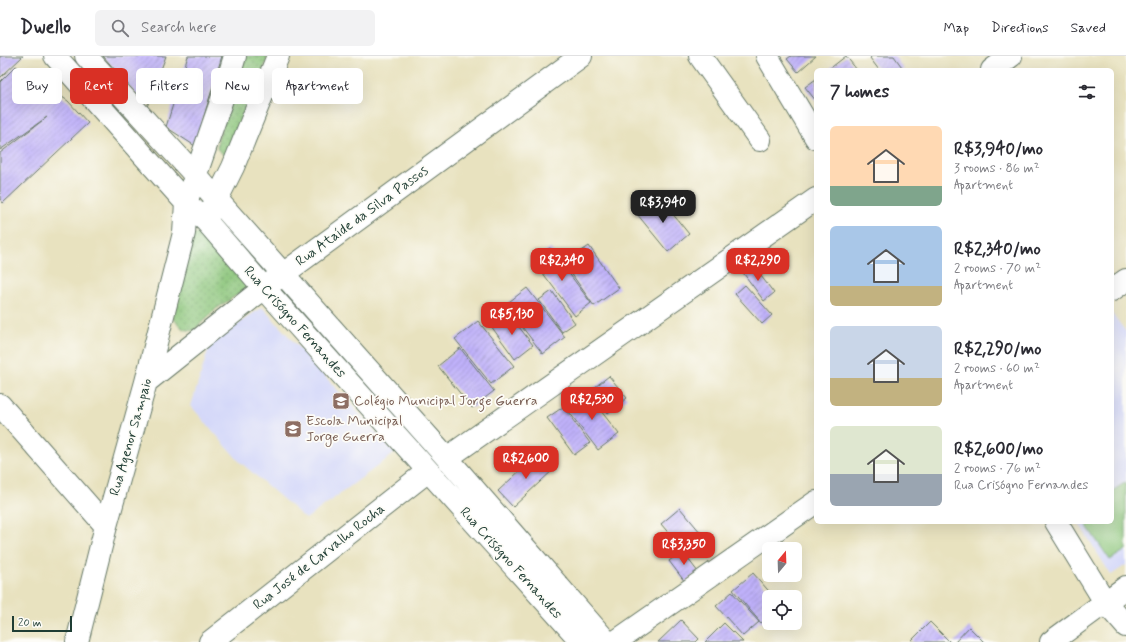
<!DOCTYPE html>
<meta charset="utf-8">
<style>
:root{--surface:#fff;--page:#f2f2f3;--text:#2b2b33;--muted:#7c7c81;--line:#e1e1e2;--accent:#d93025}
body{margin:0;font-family:Mynerve,sans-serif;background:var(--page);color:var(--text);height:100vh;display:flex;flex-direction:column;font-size:15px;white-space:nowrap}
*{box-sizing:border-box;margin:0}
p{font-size:13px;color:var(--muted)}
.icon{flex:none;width:22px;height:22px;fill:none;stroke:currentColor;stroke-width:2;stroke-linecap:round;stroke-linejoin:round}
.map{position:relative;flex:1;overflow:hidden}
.sheet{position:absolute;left:814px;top:12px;width:300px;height:456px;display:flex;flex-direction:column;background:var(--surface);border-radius:6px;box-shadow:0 4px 16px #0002}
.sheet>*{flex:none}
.guide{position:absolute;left:12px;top:12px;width:380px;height:36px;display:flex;gap:8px}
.needle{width:26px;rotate:19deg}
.fabs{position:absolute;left:762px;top:486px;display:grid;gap:8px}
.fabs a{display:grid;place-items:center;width:40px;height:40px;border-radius:6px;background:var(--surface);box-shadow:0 4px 16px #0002;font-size:20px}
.scale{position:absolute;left:12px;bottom:10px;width:60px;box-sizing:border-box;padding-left:4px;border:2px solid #1f3d34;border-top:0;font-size:11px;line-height:14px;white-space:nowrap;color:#1f3d34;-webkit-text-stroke:3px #fdfcf7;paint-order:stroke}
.price{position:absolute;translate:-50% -34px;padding:0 9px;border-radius:8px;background:var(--accent);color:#fff;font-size:13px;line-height:26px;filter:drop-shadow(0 1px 2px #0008)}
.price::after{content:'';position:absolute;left:50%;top:24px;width:12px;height:9px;margin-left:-6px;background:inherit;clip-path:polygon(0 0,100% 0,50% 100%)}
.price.selected{background:#222;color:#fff}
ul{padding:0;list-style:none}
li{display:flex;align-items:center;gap:12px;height:100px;padding:0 16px}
li span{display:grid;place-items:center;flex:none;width:112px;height:80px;border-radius:6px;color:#555}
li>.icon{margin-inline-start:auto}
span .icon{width:48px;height:48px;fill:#fffc;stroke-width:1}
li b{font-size:17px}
h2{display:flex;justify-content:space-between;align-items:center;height:48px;padding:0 16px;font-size:17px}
.chip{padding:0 14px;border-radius:6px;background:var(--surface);box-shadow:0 4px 16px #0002;font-size:14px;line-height:36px}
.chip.selected{background:var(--accent);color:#fff}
header{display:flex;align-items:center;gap:24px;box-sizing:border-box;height:56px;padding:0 20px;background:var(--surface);border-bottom:1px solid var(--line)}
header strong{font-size:19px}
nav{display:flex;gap:22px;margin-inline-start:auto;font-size:14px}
.search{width:280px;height:36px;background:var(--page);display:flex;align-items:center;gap:10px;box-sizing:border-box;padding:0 14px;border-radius:6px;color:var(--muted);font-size:15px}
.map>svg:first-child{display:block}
</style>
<header>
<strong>Dwello</strong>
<div class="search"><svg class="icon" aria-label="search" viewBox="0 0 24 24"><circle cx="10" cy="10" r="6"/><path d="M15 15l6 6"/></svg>Search here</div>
<nav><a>Map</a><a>Directions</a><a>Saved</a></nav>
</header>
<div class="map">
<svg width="1126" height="586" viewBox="0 0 1126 586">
<defs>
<pattern id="grass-dots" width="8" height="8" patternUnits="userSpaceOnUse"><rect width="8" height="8" fill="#8bc57a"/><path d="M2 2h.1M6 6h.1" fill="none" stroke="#71a165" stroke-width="1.8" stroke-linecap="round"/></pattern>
<pattern id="building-hatch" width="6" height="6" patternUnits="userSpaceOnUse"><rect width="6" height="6" fill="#bfb1fa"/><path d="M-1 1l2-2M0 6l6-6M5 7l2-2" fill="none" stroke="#9b91cb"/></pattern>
</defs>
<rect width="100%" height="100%" fill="#fdfcf7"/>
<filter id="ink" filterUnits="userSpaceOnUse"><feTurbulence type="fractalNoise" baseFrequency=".025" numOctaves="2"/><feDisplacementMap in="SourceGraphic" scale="8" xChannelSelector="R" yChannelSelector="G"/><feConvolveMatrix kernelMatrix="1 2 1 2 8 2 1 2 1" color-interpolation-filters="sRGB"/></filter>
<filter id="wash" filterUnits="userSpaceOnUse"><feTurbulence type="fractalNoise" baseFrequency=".012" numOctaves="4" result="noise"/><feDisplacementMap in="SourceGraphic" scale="16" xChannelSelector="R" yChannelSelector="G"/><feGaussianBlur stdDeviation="0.9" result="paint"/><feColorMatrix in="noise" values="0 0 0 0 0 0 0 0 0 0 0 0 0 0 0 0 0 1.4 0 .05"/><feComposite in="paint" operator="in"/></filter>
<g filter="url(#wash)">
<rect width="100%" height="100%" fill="#e8e2bf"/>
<path fill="#d4d8f9" d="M262,251L395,397L306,463L239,405L191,350L210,288Z
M1112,257L1126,276V509L1111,519L1078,466H1112Z"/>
<path fill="url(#grass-dots)" stroke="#558157" d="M246,0H268L235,97L224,99L217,93L218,83Z
M198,176L205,178L250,230L216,253L193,275L183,273L172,262L190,182Z"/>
<path fill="#8bc57a" stroke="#558157" d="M1126,426V494L1110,504L1084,466H1112V435Z"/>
<g id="blocks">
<path fill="url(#building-hatch)" d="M0,0H23L0,22Z
M103,0H166L147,51Z
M188,0H222L195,90L166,71Z
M791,0H816L798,16L787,3Z
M846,0L857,14H828Z
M872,0H894L904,14H879L870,2Z
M16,10L68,45L88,67L3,147L0,143V97L47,61L0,94V26Z
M816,23V45L805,31Z
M658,140L689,178L668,196L637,158Z
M589,190L619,232L594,250L564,207Z
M550,192L591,247L575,260L533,204Z
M751,207L774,237L764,245L741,214Z
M745,229L772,259L762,268L735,238Z
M527,232L565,281L543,298L505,249Z
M552,235L575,267L562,276L539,244Z
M508,257L533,289L515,303L491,270Z
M478,265L514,310L491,328L455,283Z
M460,292L494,335L472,352L438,310Z
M609,320L627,342L608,357L590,335Z
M586,336L619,378L598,394L566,352Z
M563,351L590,387L574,399L547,362Z
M539,397L554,413L513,451L498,435Z
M680,452L706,483L687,499L661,468Z
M682,495L698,516L685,526L669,505Z
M753,517L774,541H769V561L761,567L733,534Z
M732,536L759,566L743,580L716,550Z
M681,564L699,583L696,586H658Z
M930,566L950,586H913L912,584Z
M724,567L743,586H705Z
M969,571L984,586H955Z"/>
</g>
</g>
<g filter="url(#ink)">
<use href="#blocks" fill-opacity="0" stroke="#657765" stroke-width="1"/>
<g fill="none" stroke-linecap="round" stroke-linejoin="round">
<defs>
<path id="minor" d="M55,0L186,147L206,165L264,232L582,586
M86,0L196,120L447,402L607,586
M700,0L760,84
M767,0L816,82
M992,14L1011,0
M211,155L233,111L278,0
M1112,234L1126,224
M146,326L264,232L581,0
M0,349L106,470
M447,402L816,143
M1056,466L1105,546L1126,570
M77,586L106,470L146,326L184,177L186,147L222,43L235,0
M210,586L428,415
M615,586L816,446
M1051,586L1126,531"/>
</defs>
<use href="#minor" stroke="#657765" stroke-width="24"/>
<use href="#minor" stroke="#fff" stroke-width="22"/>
</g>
</g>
<defs>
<symbol id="school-square" viewBox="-11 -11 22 22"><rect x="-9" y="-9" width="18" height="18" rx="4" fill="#8d6e63" stroke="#fdfcf7"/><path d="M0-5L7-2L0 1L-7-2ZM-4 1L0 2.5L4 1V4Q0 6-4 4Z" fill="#fff"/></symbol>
</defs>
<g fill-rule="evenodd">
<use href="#school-square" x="331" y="335" width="20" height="20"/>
<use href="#school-square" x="283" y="363" width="20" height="20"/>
</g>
<g text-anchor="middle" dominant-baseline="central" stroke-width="3.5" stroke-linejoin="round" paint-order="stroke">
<g font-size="14" fill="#1f3d34" stroke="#fdfcf7">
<text transform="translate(362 160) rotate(-36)">Rua Ataíde da Silva Passos</text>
<text transform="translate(295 266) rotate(48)">Rua Crisógno Fernandes</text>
<text transform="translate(131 381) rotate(-74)">Rua Agenor Sampaio</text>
<text transform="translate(319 501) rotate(-38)">Rua José de Carvalho Rocha</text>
<text transform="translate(511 507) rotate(48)">Rua Crisógno Fernandes</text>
</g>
<g font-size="14" fill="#785e54" stroke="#fdfcf7" text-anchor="start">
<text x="354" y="345">Colégio Municipal Jorge Guerra</text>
<text x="306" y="365">Escola Municipal<tspan x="306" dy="16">Jorge Guerra</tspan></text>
</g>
</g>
</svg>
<div class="fabs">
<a><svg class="needle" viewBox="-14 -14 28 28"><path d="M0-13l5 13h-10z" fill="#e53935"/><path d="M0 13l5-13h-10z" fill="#7c7c81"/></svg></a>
<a><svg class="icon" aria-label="locate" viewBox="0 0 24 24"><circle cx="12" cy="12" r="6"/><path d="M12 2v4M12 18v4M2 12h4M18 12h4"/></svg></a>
</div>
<div class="scale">20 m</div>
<b class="price selected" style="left:663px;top:168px">R$3,940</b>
<b class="price" style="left:562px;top:226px">R$2,340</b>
<b class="price" style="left:758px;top:226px">R$2,290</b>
<b class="price" style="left:512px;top:280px">R$5,130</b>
<b class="price" style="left:592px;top:365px">R$2,530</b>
<b class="price" style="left:526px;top:424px">R$2,600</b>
<b class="price" style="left:684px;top:510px">R$3,350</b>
<div class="guide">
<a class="chip">Buy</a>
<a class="chip selected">Rent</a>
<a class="chip">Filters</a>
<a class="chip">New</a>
<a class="chip">Apartment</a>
</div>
<section class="sheet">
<h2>7 homes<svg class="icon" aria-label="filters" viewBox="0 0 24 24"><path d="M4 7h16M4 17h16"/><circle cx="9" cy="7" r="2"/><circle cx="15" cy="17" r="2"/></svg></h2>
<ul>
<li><span style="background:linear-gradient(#ffd9b3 75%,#7fa58c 0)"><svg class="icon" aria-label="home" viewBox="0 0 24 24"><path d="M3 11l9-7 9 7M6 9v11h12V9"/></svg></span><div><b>R$3,940/mo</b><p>3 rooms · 86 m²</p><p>Apartment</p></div></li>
<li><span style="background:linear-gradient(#a9c7e8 75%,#c2b280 0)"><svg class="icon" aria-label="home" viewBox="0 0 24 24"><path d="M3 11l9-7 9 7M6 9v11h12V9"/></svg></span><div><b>R$2,340/mo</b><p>2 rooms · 70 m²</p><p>Apartment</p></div></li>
<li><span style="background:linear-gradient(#c9d6e8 65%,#c2b280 0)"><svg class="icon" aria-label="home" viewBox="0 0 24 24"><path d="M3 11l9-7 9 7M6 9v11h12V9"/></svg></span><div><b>R$2,290/mo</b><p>2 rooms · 60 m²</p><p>Apartment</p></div></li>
<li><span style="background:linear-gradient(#dfe7d0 60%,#9aa5b1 0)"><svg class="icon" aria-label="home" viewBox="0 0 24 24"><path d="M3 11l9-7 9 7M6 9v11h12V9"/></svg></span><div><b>R$2,600/mo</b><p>2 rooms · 76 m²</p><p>Rua Crisógno Fernandes</p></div></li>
</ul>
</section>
</div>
